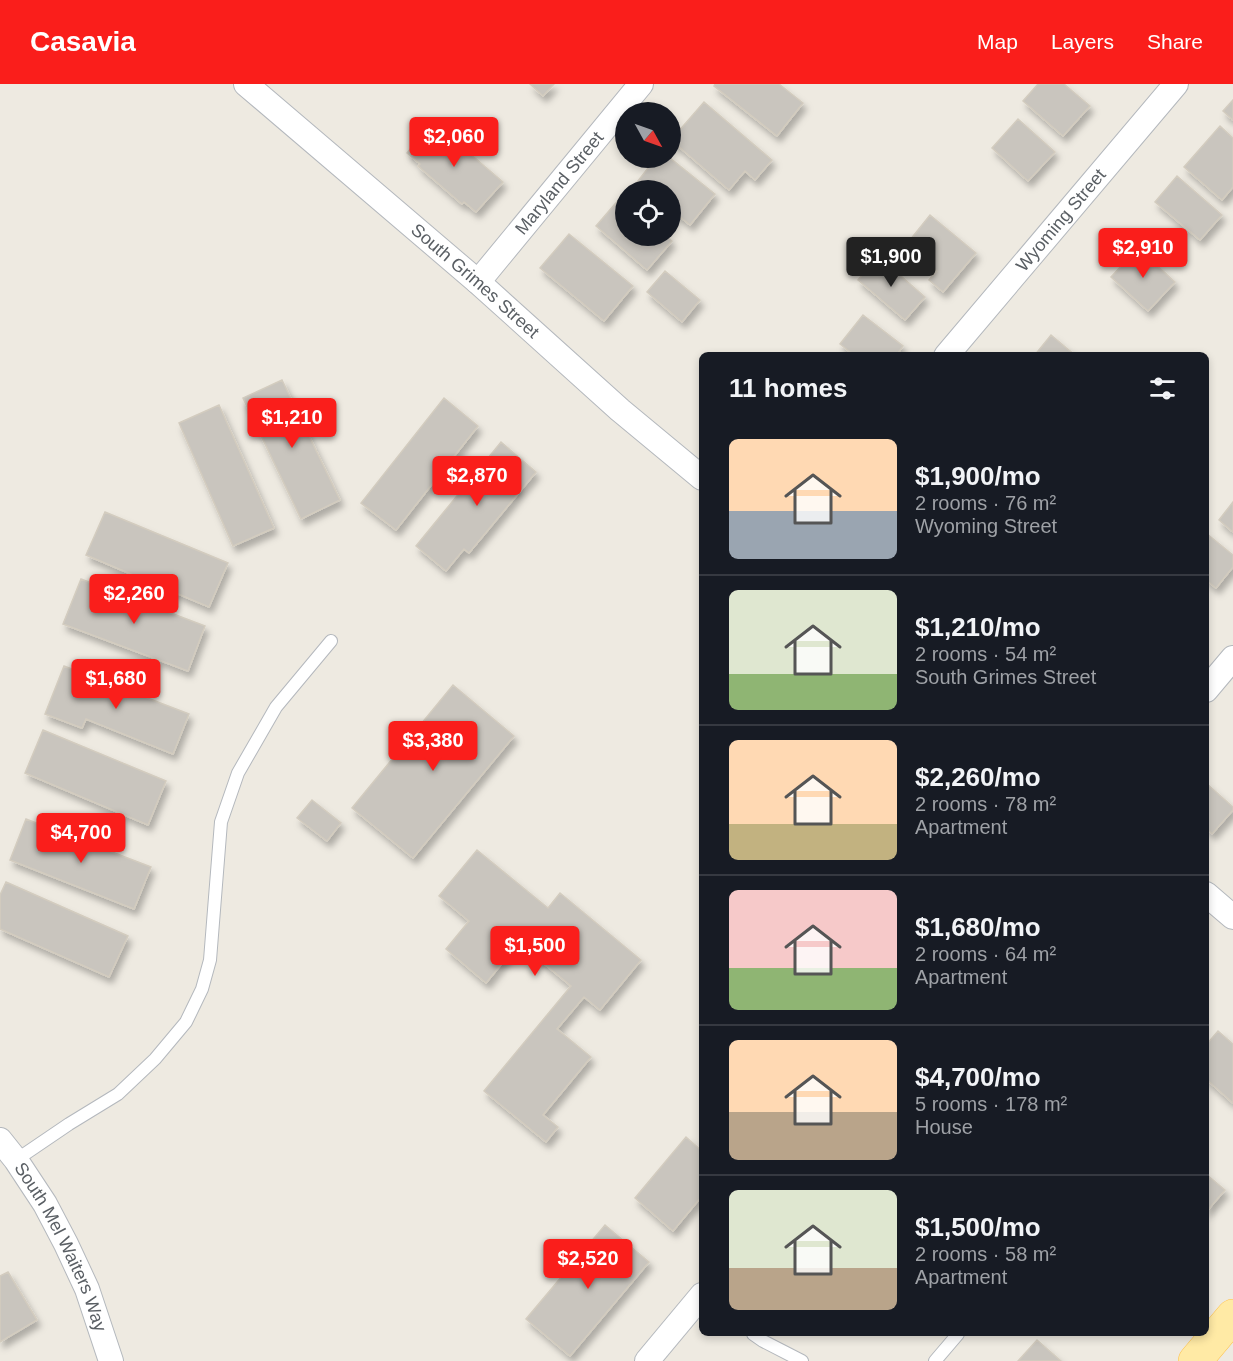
<!DOCTYPE html>
<meta charset="utf-8">
<style>
:root{--surface:#171b24;--page:#242831;--text:#f1f3f6;--muted:#9ea1a6;--line:#363941;--accent:#fa1e1b}
body{margin:0;font-family:Helvetica,sans-serif;background:var(--page);color:var(--text);height:100vh;display:flex;flex-direction:column;font-size:22px;white-space:nowrap}
*{box-sizing:border-box;margin:0}
p{font-size:20px;color:var(--muted)}
.icon{flex:none;width:33px;height:33px;fill:none;stroke:currentColor;stroke-width:2;stroke-linecap:round;stroke-linejoin:round}
.map{position:relative;flex:1;overflow:hidden}
.side{position:absolute;left:699px;top:268px;width:510px;height:984px;display:flex;flex-direction:column;background:var(--surface);border-radius:9px;box-shadow:0 3px 9px #0003}
.side>*{flex:none}
.needle{width:39px;rotate:130deg}
.fabs{position:absolute;left:615px;top:18px;display:grid;gap:12px}
.fabs a{display:grid;place-items:center;width:66px;height:66px;border-radius:50%;background:var(--surface);box-shadow:0 3px 9px #0003;font-size:30px}
.price{position:absolute;translate:-50% -51px;padding:0 14px;border-radius:6px;background:var(--accent);color:#fff;font-size:20px;line-height:39px;filter:drop-shadow(0 2px 3px #0008)}
.price::after{content:'';position:absolute;left:50%;top:36px;width:18px;height:14px;margin-left:-9px;background:inherit;clip-path:polygon(0 0,100% 0,50% 100%)}
.price.active{background:#222;color:#fff}
ul{padding:0;list-style:none}
li{display:flex;align-items:center;gap:18px;height:150px;padding:0 30px}
li+li{border-top:2px solid var(--line)}
li span{display:grid;place-items:center;flex:none;width:168px;height:120px;border-radius:9px;color:#555}
li>.icon{margin-inline-start:auto}
span .icon{width:72px;height:72px;fill:#fffc;stroke-width:1}
li b{font-size:26px}
h2{display:flex;justify-content:space-between;align-items:center;height:72px;padding:0 30px;font-size:26px}
header{display:flex;align-items:center;gap:36px;box-sizing:border-box;height:84px;padding:0 30px;background:var(--accent);color:#fff}
header strong{font-size:28px}
nav{display:flex;gap:33px;margin-inline-start:auto;font-size:21px}
.map>svg:first-child{display:block}
</style>
<header>
<strong>Casavia</strong>
<nav><a>Map</a><a>Layers</a><a>Share</a></nav>
</header>
<div class="map">
<svg width="1233" height="1277" viewBox="0 0 1233 1277">
<defs>
<filter id="shadow"><feDropShadow dx="3.5" dy="6" stdDeviation="3" flood-color="#0004"/></filter>
</defs>
<rect width="100%" height="100%" fill="#eeeae1"/>
<path fill="#c9c5be" stroke="#d3ccbf" stroke-width="1.5" filter="url(#shadow)" d="M530,0H554L543,12Z
M715,0H779L803,19L777,52L714,2Z
M1038,0H1064L1090,22L1063,52L1023,17Z
M1233,16V36L1223,27Z
M704,18L772,76L755,96L745,87L729,106L671,56Z
M1018,35L1055,68L1028,97L992,64Z
M433,38L503,98L476,128L464,118L462,120L418,82L420,80L407,69Z
M1220,42L1233,54V103L1222,116L1184,83Z
M656,74H670L715,110L690,141L670,125V106H648L637,98Z
M1177,92L1222,131L1200,156L1155,118Z
M621,113L626,116V152H666L672,157L647,186L596,142Z
M930,131L976,169L943,208L929,196L937,187L906,161Z
M569,150L633,202L604,237L540,184Z
M1138,164L1175,198L1148,227L1111,193Z
M878,172L925,213L905,236L858,196Z
M665,187L700,216L682,238L647,208Z
M863,231L903,262L896,272H855L840,260Z
M1051,251L1076,272H1034Z
M282,296L340,416L301,435L243,314Z
M444,314L478,342L396,446L361,419Z
M219,321L274,444L233,462L179,339Z
M501,358L536,388L469,469L464,465L446,487L416,462Z
M1233,418V448L1219,436Z
M105,428L228,479L209,523L86,471Z
M1206,449L1233,471V483L1216,504L1206,496Z
M81,495L205,542L188,587L63,540Z
M64,582L189,630L173,670L86,635L82,644L45,630Z
M453,601L514,652L413,774L352,724Z
M43,646L166,697L148,741L25,689Z
M1206,699L1233,723V726L1212,750L1206,744Z
M312,716L341,739L327,757L297,734Z
M26,735L151,783L134,825L10,776Z
M477,766L548,824L560,809L641,876L600,926L584,913L557,945L591,973L543,1031L558,1043L546,1058L484,1007L571,902L519,859L486,899L446,865L469,837L439,812Z
M6,798L128,852L109,893L0,845V811Z
M1218,947L1233,960V1019L1206,995V961Z
M686,1053L702,1067V1112L673,1147L635,1114Z
M1206,1090L1225,1106L1206,1128Z
M605,1141L649,1178L570,1272L526,1235Z
M8,1188L37,1236L0,1258V1192Z
M1037,1256L1061,1277H1018Z"/>
<g fill="none" stroke-linecap="round" stroke-linejoin="round">
<defs>
<path id="lane" d="M16,1076L69,1040L118,1010L155,975L186,938L202,905L210,876L221,738L238,689L276,623L331,557
M753,1250L763,1257L802,1277
M935,1277L958,1250"/>
<g id="street">
<path id="s1" d="M246,0L478,198L620,326L702,394"/>
<path id="s2" d="M478,198L641,0"/>
<path id="s3" d="M946,272L1176,0"/>
<path d="M1206,606L1233,574"/>
<path d="M1206,810L1233,833"/>
<path id="s4" d="M0,1056L16,1076L45,1120L66,1160L87,1205L111,1277"/>
<path d="M647,1277L702,1211"/>
</g>
<path id="primary" d="M1195,1277L1233,1232"/>
</defs>
<use href="#lane" stroke="#b4b8bd" stroke-width="14"/>
<use href="#street" stroke="#b4b8bd" stroke-width="26"/>
<use href="#primary" stroke="#ffc049" stroke-width="34"/>
<use href="#lane" stroke="#fff" stroke-width="12"/>
<use href="#street" stroke="#fff" stroke-width="24"/>
<use href="#primary" stroke="#ffeaa5" stroke-width="33"/>
</g>
<g text-anchor="middle" dominant-baseline="central" stroke-width="4.5" stroke-linejoin="round" paint-order="stroke">
<g font-size="18" fill="#5a5f64" stroke="#fff">
<text stroke="none"><textPath href="#s2" startOffset="128">Maryland Street</textPath></text>
<text stroke="none"><textPath href="#s3" startOffset="178">Wyoming Street</textPath></text>
<text stroke="none"><textPath href="#s1" startOffset="302">South Grimes Street</textPath></text>
<text stroke="none"><textPath href="#s4" startOffset="124">South Mel Waiters Way</textPath></text>
</g>
</g>
</svg>
<div class="fabs">
<a><svg class="needle" viewBox="-14 -14 28 28"><path d="M0-13l5 13h-10z" fill="#e53935"/><path d="M0 13l5-13h-10z" fill="#9ea1a6"/></svg></a>
<a><svg class="icon" aria-label="locate" viewBox="0 0 24 24"><circle cx="12" cy="12" r="6"/><path d="M12 2v4M12 18v4M2 12h4M18 12h4"/></svg></a>
</div>
<b class="price" style="left:454px;top:84px">$2,060</b>
<b class="price" style="left:1143px;top:195px">$2,910</b>
<b class="price active" style="left:891px;top:204px">$1,900</b>
<b class="price" style="left:292px;top:365px">$1,210</b>
<b class="price" style="left:477px;top:423px">$2,870</b>
<b class="price" style="left:134px;top:541px">$2,260</b>
<b class="price" style="left:116px;top:626px">$1,680</b>
<b class="price" style="left:433px;top:688px">$3,380</b>
<b class="price" style="left:81px;top:780px">$4,700</b>
<b class="price" style="left:535px;top:893px">$1,500</b>
<b class="price" style="left:588px;top:1206px">$2,520</b>
<section class="side">
<h2>11 homes<svg class="icon" aria-label="filters" viewBox="0 0 24 24"><path d="M4 7h16M4 17h16"/><circle cx="9" cy="7" r="2"/><circle cx="15" cy="17" r="2"/></svg></h2>
<ul>
<li><span style="background:linear-gradient(#ffd9b3 60%,#9aa5b1 0)"><svg class="icon" aria-label="home" viewBox="0 0 24 24"><path d="M3 11l9-7 9 7M6 9v11h12V9"/></svg></span><div><b>$1,900/mo</b><p>2 rooms · 76 m²</p><p>Wyoming Street</p></div></li>
<li><span style="background:linear-gradient(#dfe7d0 70%,#8fb573 0)"><svg class="icon" aria-label="home" viewBox="0 0 24 24"><path d="M3 11l9-7 9 7M6 9v11h12V9"/></svg></span><div><b>$1,210/mo</b><p>2 rooms · 54 m²</p><p>South Grimes Street</p></div></li>
<li><span style="background:linear-gradient(#ffd9b3 70%,#c2b280 0)"><svg class="icon" aria-label="home" viewBox="0 0 24 24"><path d="M3 11l9-7 9 7M6 9v11h12V9"/></svg></span><div><b>$2,260/mo</b><p>2 rooms · 78 m²</p><p>Apartment</p></div></li>
<li><span style="background:linear-gradient(#f6c9c9 65%,#8fb573 0)"><svg class="icon" aria-label="home" viewBox="0 0 24 24"><path d="M3 11l9-7 9 7M6 9v11h12V9"/></svg></span><div><b>$1,680/mo</b><p>2 rooms · 64 m²</p><p>Apartment</p></div></li>
<li><span style="background:linear-gradient(#ffd9b3 60%,#b9a48a 0)"><svg class="icon" aria-label="home" viewBox="0 0 24 24"><path d="M3 11l9-7 9 7M6 9v11h12V9"/></svg></span><div><b>$4,700/mo</b><p>5 rooms · 178 m²</p><p>House</p></div></li>
<li><span style="background:linear-gradient(#dfe7d0 65%,#b9a48a 0)"><svg class="icon" aria-label="home" viewBox="0 0 24 24"><path d="M3 11l9-7 9 7M6 9v11h12V9"/></svg></span><div><b>$1,500/mo</b><p>2 rooms · 58 m²</p><p>Apartment</p></div></li>
</ul>
</section>
</div>
